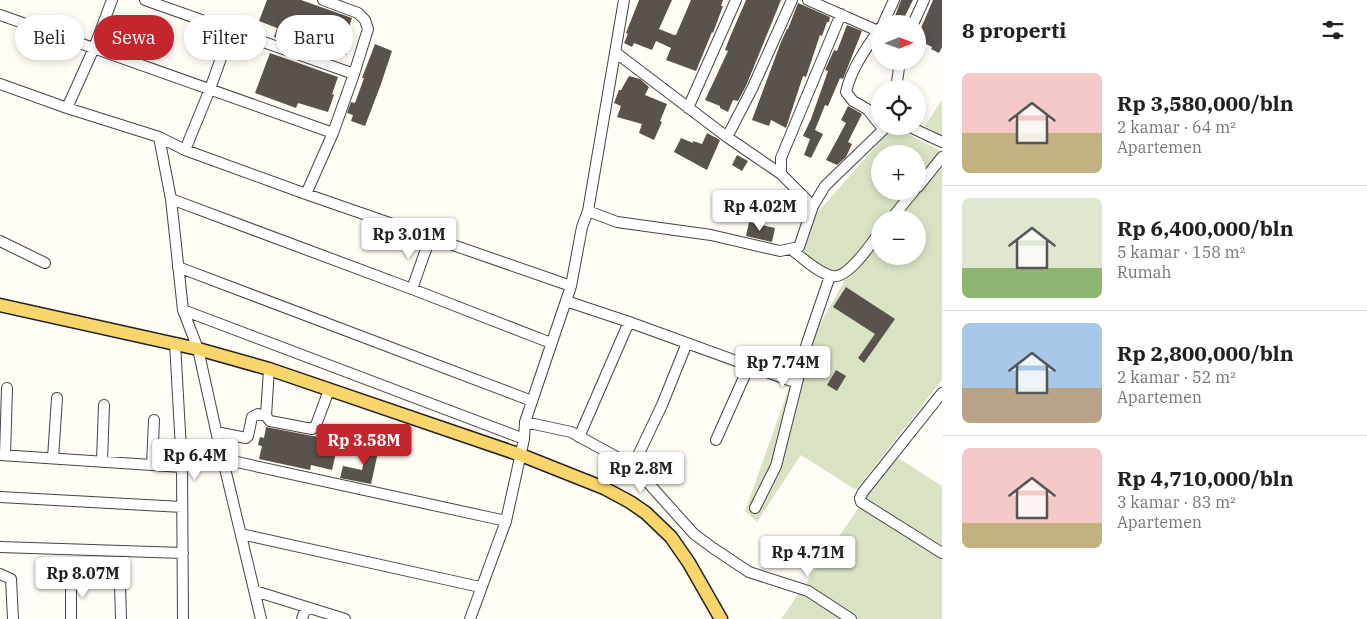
<!DOCTYPE html>
<html lang="id">
<meta charset="utf-8">
<style>
:root{--surface:#fff;--page:#f6f6f6;--text:#202124;--muted:#757577;--line:#e0e0e0;--accent:#c4262e}
body{margin:0;font-family:"IBM Plex Serif",serif;background:var(--page);color:var(--text);height:100vh;display:flex;flex-direction:column;font-size:19px;white-space:nowrap}
*{box-sizing:border-box;margin:0}
p{font-size:16px;color:var(--muted)}
.icon{flex:none;width:28px;height:28px;fill:none;stroke:currentColor;stroke-width:2;stroke-linecap:round;stroke-linejoin:round}
.map{position:relative;flex:1;overflow:hidden}
.details{display:flex;flex-direction:column;background:var(--surface);width:425px}
.details>*{flex:none}
.guide{position:absolute;left:15px;top:15px;width:475px;height:45px;display:flex;gap:10px}
.needle{width:32px;rotate:89deg}
.buttons{position:absolute;left:871px;top:15px;display:grid;gap:10px}
.buttons a{display:grid;place-items:center;width:55px;height:55px;border-radius:50%;background:var(--surface);box-shadow:0 2px 8px #0003;font-size:25px}
.price{position:absolute;translate:-50% -42px;padding:0 11px;border-radius:5px;background:#fff;color:#222;font-size:16px;line-height:32px;filter:drop-shadow(0 1px 2px #0008)}
.price::after{content:'';position:absolute;left:50%;top:30px;width:15px;height:11px;margin-left:-8px;background:inherit;clip-path:polygon(0 0,100% 0,50% 100%)}
.price.selected{background:var(--accent);color:#fff}
ul{padding:0;list-style:none}
li{display:flex;align-items:center;gap:15px;height:125px;padding:0 20px}
li+li{border-top:1px solid var(--line)}
li span{display:grid;place-items:center;flex:none;width:140px;height:100px;border-radius:8px;color:#555}
li>.icon{margin-inline-start:auto}
span .icon{width:60px;height:60px;fill:#fffc;stroke-width:1}
li b{font-size:21px}
h2{display:flex;justify-content:space-between;align-items:center;height:60px;padding:0 20px;font-size:21px}
.chip{padding:0 18px;border-radius:22px;background:var(--surface);box-shadow:0 2px 8px #0003;font-size:18px;line-height:45px}
.chip.selected{background:var(--accent);color:#fff}
main{display:flex;flex:1;min-height:0}
.map>svg:first-child{display:block}
</style>
<main>
<div class="map">
<svg width="942" height="619" viewBox="0 0 942 619">
<rect width="100%" height="100%" fill="#fffdf5"/>
<path fill="#d9e3c4" fill-rule="evenodd" d="M942,100V136L925,126Z
M899,129L942,152V380L856,490L801,455L757,522L745,511L788,391L824,317L844,282L798,251L804,228L890,130ZM880,154H918V191H880ZM880,219H918V256H880Z
M895,456L942,486V619H781Z"/>
<path fill="#5a524d" d="M267,0H301L352,18L345,39L351,41L346,55L322,45L320,48L308,44L309,40L289,32L286,41L274,37L277,28L259,21Z
M639,0H672L659,29L674,35H676L691,0H723L721,6H723L713,33L712,32L696,71L666,60L671,48L656,41L652,50L634,43L632,47L624,43L628,34L626,33Z
M746,0H781L746,86L738,101L733,100L728,112L720,108V106L705,100L728,51L725,50L730,37Z
M901,0H913L904,18L908,19L906,24H892Z
M933,0H942V47L939,53L931,49L932,47L918,40V33L920,28H921Z
M798,3L830,17L829,22H827L822,36L820,35L806,77L803,76L786,128L771,120L769,126L752,120L781,42L787,29H788Z
M847,25L862,31L843,79L840,78L828,106L825,105L815,130L823,134L811,158L804,155L810,139L803,136L811,119L828,71L825,70L834,50L837,51Z
M375,44L392,51L381,84L365,126L351,121L353,115L347,113L351,102L355,103L364,78H362Z
M270,53L338,77L332,94L334,95L328,112L298,103L296,108L255,93Z
M629,76L640,79L649,87L645,95L667,104L660,121L662,122L654,140L639,133L642,124L617,117L621,106L614,103L619,90H621Z
M848,106L862,114L848,142L852,144L846,157L837,165L826,160L846,123L841,120Z
M707,133L720,140L707,170L674,152L681,138L693,143V141L702,144Z
M737,155L748,161L742,171L732,165Z
M778,196L797,208L790,219L771,207Z
M749,222L775,228L772,242L746,236Z
M846,287L895,319L864,363L858,358L875,334L833,307Z
M836,370L846,376L837,391L827,385Z
M266,427L323,438V436L332,438V442L338,444L332,470L311,465L310,470L259,459L262,446L258,445L260,437L264,438Z
M368,441L380,443L371,484L340,478L343,466L362,470Z"/>
<g fill="none" stroke-linecap="round" stroke-linejoin="round">
<defs>
<path id="minor" d="M145,0L354,74
M808,0L878,31
M0,15L333,133
M883,24L894,0
M913,24L924,0
M880,28C867,47 851,69 846,92L853,101L867,109L880,125
M615,52L727,137L781,174
M0,84L67,108L159,137L185,150L306,194L571,286
M896,89L900,61
M67,108L94,48L112,0
M688,108L736,0
M908,126L942,142
M159,137L171,199L183,310L198,349L217,435L261,619
M727,137L752,89L792,0
M185,150L210,89L231,30
M918,187L942,157
M306,194L333,133L354,74L368,29L365,20L358,13L323,0
M171,199L412,289L551,343
M813,206L781,174V158L841,14
M588,211L624,0
M891,219L914,191
M0,241L45,263
M792,250C803,258 818,273 832,276C847,280 871,244 880,232
M178,267L532,401
M412,289L430,238
M566,301L629,322L797,383
M183,310L524,439
M175,343L182,467L183,619
M269,369L266,416L270,421L312,429L316,425L329,390
M942,393L863,492L860,498L861,502L942,553
M525,422L571,432L633,466L694,534L713,548L749,572L808,591L851,619
M217,435L221,433L246,438L248,436L252,417L258,414L266,416
M579,437L629,322
M716,440L749,366
M0,455L182,467
M5,455L7,388
M53,458L57,398
M223,459L506,521
M102,461L104,405
M152,465L154,420
M633,466L662,405L687,343
M0,497L182,507
M755,508L776,466L807,343L830,276
M241,534L480,587
M0,547L183,553
M0,574L11,579L13,619
M71,580V619
M120,585L121,619
M255,591L345,619
M302,619L306,607
M470,619L506,521L524,439L525,422L571,286L582,227L588,211L617,222L711,235L780,251L799,247L813,206L825,186L884,129L889,126"/>
<path id="major" d="M0,305L198,349L269,369L521,455L604,488L630,502L646,513L671,537L689,563L721,619"/>
</defs>
<use href="#minor" stroke="#444" stroke-width="12"/>
<use href="#major" stroke="#222" stroke-width="15"/>
<use href="#minor" stroke="#fff" stroke-width="10"/>
<use href="#major" stroke="#f9d66b" stroke-width="12"/>
</g>
</svg>
<div class="buttons">
<a><svg class="needle" viewBox="-14 -14 28 28"><path d="M0-13l5 13h-10z" fill="#e53935"/><path d="M0 13l5-13h-10z" fill="#757577"/></svg></a>
<a><svg class="icon" aria-label="locate" viewBox="0 0 24 24"><circle cx="12" cy="12" r="6"/><path d="M12 2v4M12 18v4M2 12h4M18 12h4"/></svg></a>
<a>+</a>
<a>−</a>
</div>
<b class="price" style="left:760px;top:232px">Rp 4.02M</b>
<b class="price" style="left:409px;top:260px">Rp 3.01M</b>
<b class="price" style="left:783px;top:388px">Rp 7.74M</b>
<b class="price selected" style="left:364px;top:466px">Rp 3.58M</b>
<b class="price" style="left:195px;top:481px">Rp 6.4M</b>
<b class="price" style="left:641px;top:494px">Rp 2.8M</b>
<b class="price" style="left:808px;top:578px">Rp 4.71M</b>
<b class="price" style="left:83px;top:599px">Rp 8.07M</b>
<div class="guide">
<a class="chip">Beli</a>
<a class="chip selected">Sewa</a>
<a class="chip">Filter</a>
<a class="chip">Baru</a>
</div>
</div>
<section class="details">
<h2>8 properti<svg class="icon" aria-label="filters" viewBox="0 0 24 24"><path d="M4 7h16M4 17h16"/><circle cx="9" cy="7" r="2"/><circle cx="15" cy="17" r="2"/></svg></h2>
<ul>
<li><span style="background:linear-gradient(#f6c9c9 60%,#c2b280 0)"><svg class="icon" aria-label="home" viewBox="0 0 24 24"><path d="M3 11l9-7 9 7M6 9v11h12V9"/></svg></span><div><b>Rp 3,580,000/bln</b><p>2 kamar · 64 m²</p><p>Apartemen</p></div></li>
<li><span style="background:linear-gradient(#dfe7d0 70%,#8fb573 0)"><svg class="icon" aria-label="home" viewBox="0 0 24 24"><path d="M3 11l9-7 9 7M6 9v11h12V9"/></svg></span><div><b>Rp 6,400,000/bln</b><p>5 kamar · 158 m²</p><p>Rumah</p></div></li>
<li><span style="background:linear-gradient(#a9c7e8 65%,#b9a48a 0)"><svg class="icon" aria-label="home" viewBox="0 0 24 24"><path d="M3 11l9-7 9 7M6 9v11h12V9"/></svg></span><div><b>Rp 2,800,000/bln</b><p>2 kamar · 52 m²</p><p>Apartemen</p></div></li>
<li><span style="background:linear-gradient(#f6c9c9 75%,#c2b280 0)"><svg class="icon" aria-label="home" viewBox="0 0 24 24"><path d="M3 11l9-7 9 7M6 9v11h12V9"/></svg></span><div><b>Rp 4,710,000/bln</b><p>3 kamar · 83 m²</p><p>Apartemen</p></div></li>
</ul>
</section>
</main>
